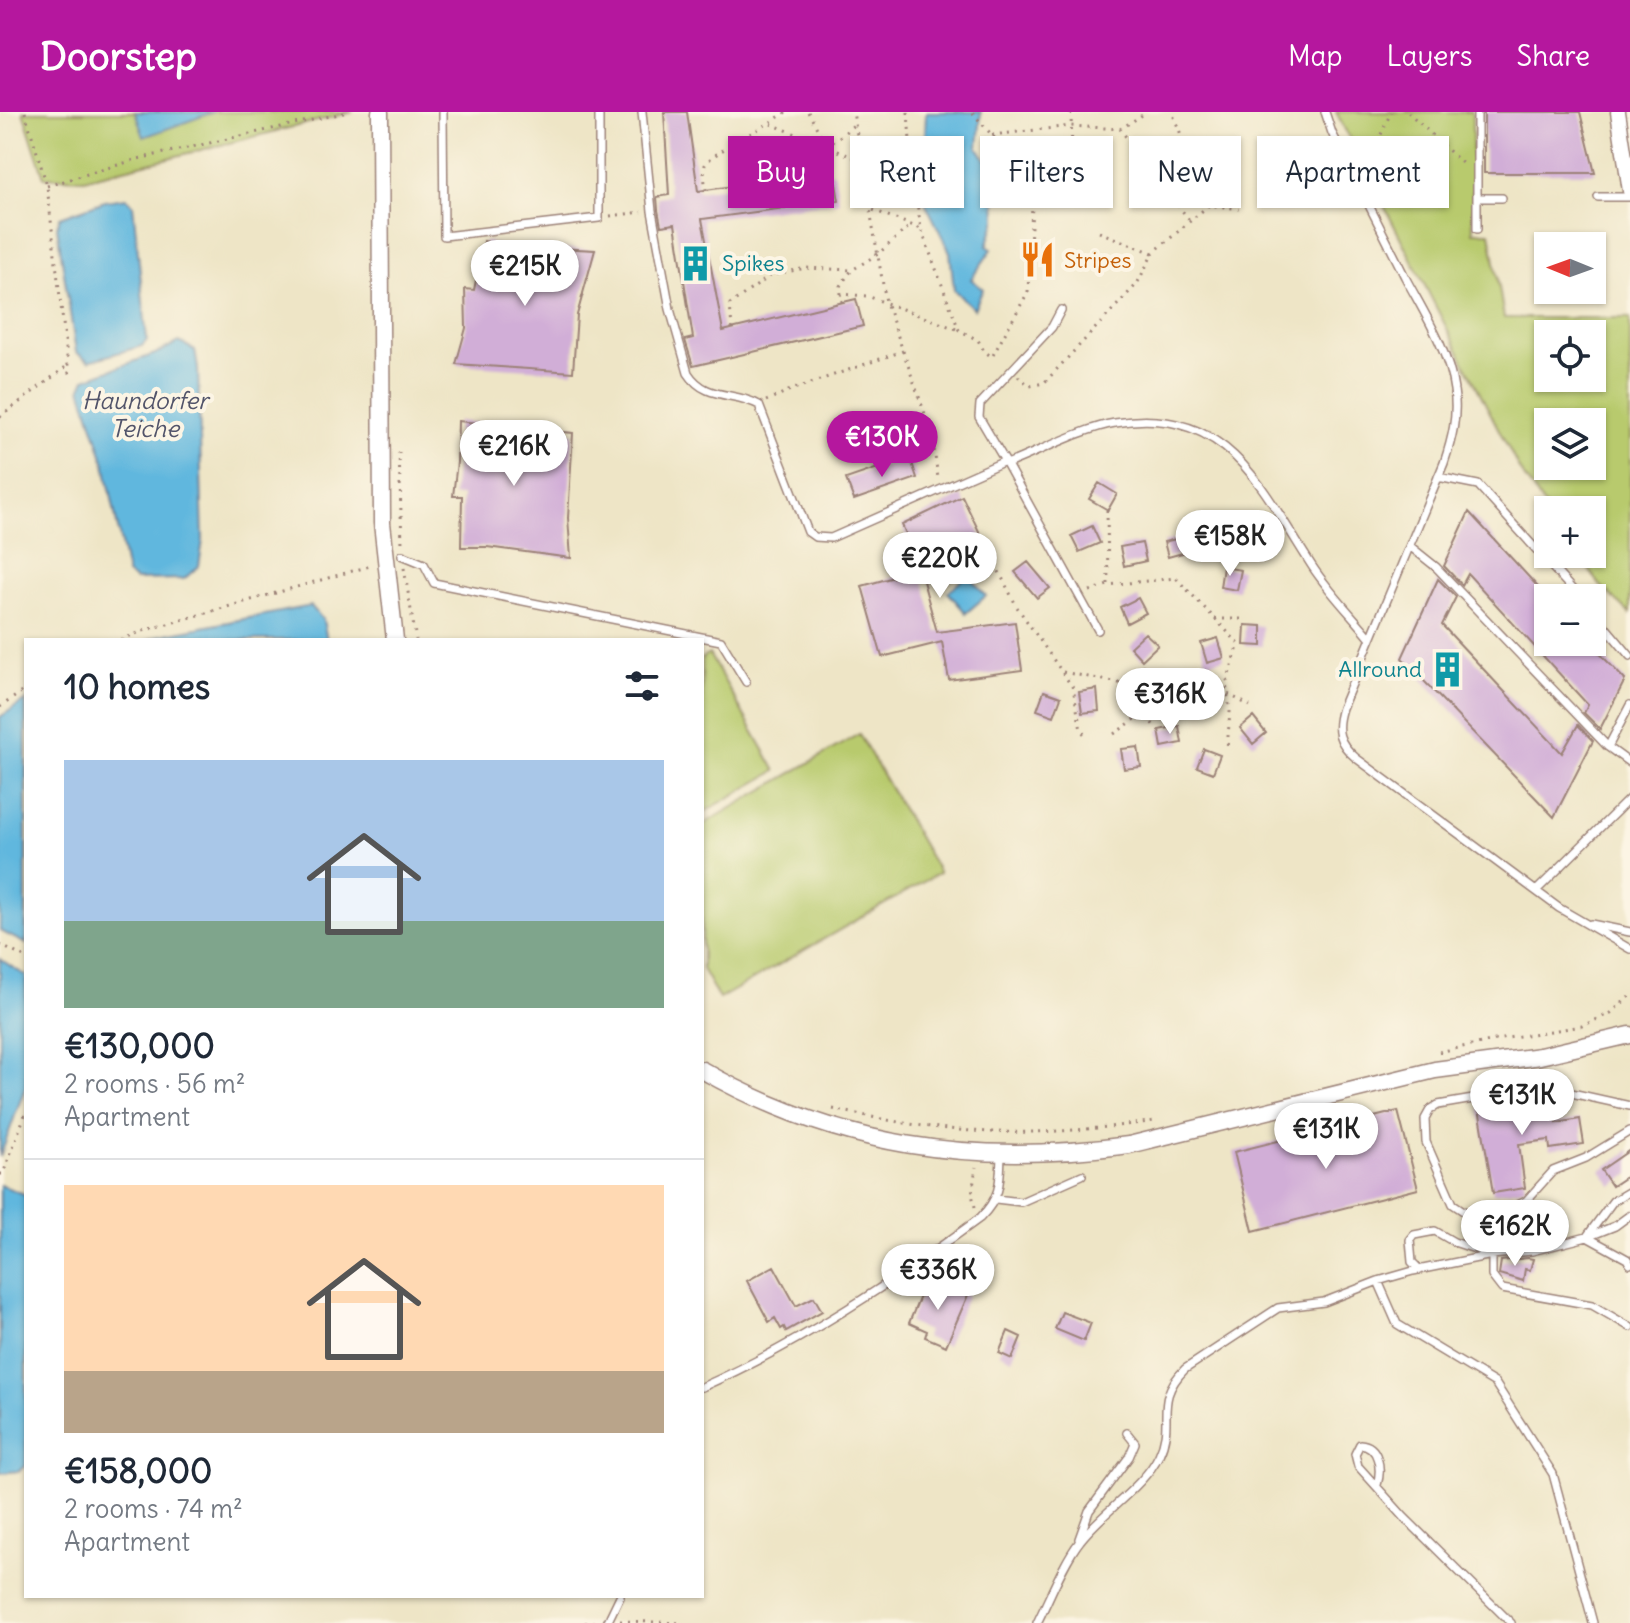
<!DOCTYPE html>
<meta charset="utf-8">
<style>
:root{--surface:#fff;--page:#f6f6f7;--text:#1f2937;--muted:#747a83;--line:#e0e1e3;--accent:#b5179e}
body{margin:0;font-family:Delius,sans-serif;background:var(--page);color:var(--text);height:100vh;display:flex;flex-direction:column;font-size:30px;white-space:nowrap}
*{box-sizing:border-box;margin:0}
p{font-size:26px;color:var(--muted)}
.icon{flex:none;width:44px;height:44px;fill:none;stroke:currentColor;stroke-width:2;stroke-linecap:round;stroke-linejoin:round}
.map{position:relative;flex:1;overflow:hidden}
.drawer{position:absolute;left:24px;top:526px;width:680px;height:960px;display:flex;flex-direction:column;background:var(--surface);border-radius:0px;box-shadow:0 2px 6px #0004}
.drawer>*{flex:none}
.hud{position:absolute;left:728px;top:24px;width:760px;height:72px;display:flex;gap:16px}
.needle{width:52px;rotate:271deg}
.buttons{position:absolute;left:1534px;top:120px;display:grid;gap:16px}
.buttons a{display:grid;place-items:center;width:72px;height:72px;border-radius:0px;background:var(--surface);box-shadow:0 2px 6px #0004;font-size:40px}
.price{position:absolute;translate:-50% -68px;padding:0 18px;border-radius:28px;background:#fff;color:#222;font-size:26px;line-height:52px;filter:drop-shadow(0 2px 4px #0008)}
.price::after{content:'';position:absolute;left:50%;top:48px;width:24px;height:18px;margin-left:-12px;background:inherit;clip-path:polygon(0 0,100% 0,50% 100%)}
.price.on{background:var(--accent);color:#fff}
ul{padding:0;list-style:none}
li{display:grid;align-content:center;gap:16px;height:424px;padding:0 40px}
li+li{border-top:2px solid var(--line)}
li span{display:grid;place-items:center;height:248px;border-radius:0px;color:#555}
li>.icon{margin-inline-start:auto}
span .icon{width:144px;height:144px;fill:#fffc;stroke-width:1}
li b{font-size:34px}
h2{display:flex;justify-content:space-between;align-items:center;height:96px;padding:0 40px;font-size:34px}
.pill{padding:0 28px;border-radius:0px;background:var(--surface);box-shadow:0 2px 6px #0004;font-size:28px;line-height:72px}
.pill.on{background:var(--accent);color:#fff}
header{display:flex;align-items:center;gap:48px;box-sizing:border-box;height:112px;padding:0 40px;background:var(--accent);color:#fff}
header strong{font-size:38px}
nav{display:flex;gap:44px;margin-inline-start:auto;font-size:28px}
.map>svg:first-child{display:block}
</style>
<header>
<strong>Doorstep</strong>
<nav><a>Map</a><a>Layers</a><a>Share</a></nav>
</header>
<div class="map">
<svg width="1630" height="1511" viewBox="0 0 1630 1511">
<rect width="100%" height="100%" fill="#fcf5e5"/>
<filter id="ink" filterUnits="userSpaceOnUse"><feTurbulence type="fractalNoise" baseFrequency=".0125" numOctaves="2"/><feDisplacementMap in="SourceGraphic" scale="16" xChannelSelector="R" yChannelSelector="G"/><feConvolveMatrix kernelMatrix="1 2 1 2 8 2 1 2 1" color-interpolation-filters="sRGB"/></filter>
<filter id="wash" filterUnits="userSpaceOnUse"><feTurbulence type="fractalNoise" baseFrequency=".006" numOctaves="4" result="noise"/><feDisplacementMap in="SourceGraphic" scale="32" xChannelSelector="R" yChannelSelector="G"/><feGaussianBlur stdDeviation="1.8" result="paint"/><feColorMatrix in="noise" values="0 0 0 0 0 0 0 0 0 0 0 0 0 0 0 0 0 1.4 0 .05"/><feComposite in="paint" operator="in"/></filter>
<g filter="url(#wash)">
<rect width="100%" height="100%" fill="#eee5c6"/>
<path fill="#b8ca6d" stroke="#81744c" stroke-width="2" fill-rule="evenodd" d="M23,0H353L84,67L44,65Z
M1336,0H1472L1473,120H1490L1504,206H1630V502L1600,473L1578,442H1592V398L1548,399L1520,359ZM1548,222H1592V266H1548ZM1548,310H1592V354H1548Z
M709,542L776,659L702,701V546Z
M859,622L939,761L719,887L702,857V713Z"/>
<path fill="#61b7de" stroke="#566b84" stroke-width="2" d="M135,0H214L144,25Z
M926,0H981L978,36L994,59L996,107L987,134L992,137L971,167L983,177L974,197L954,178L950,140L923,86Z
M126,86L133,93L147,228L142,234L89,249L76,240L57,115L60,105L105,89Z
M179,230L195,238L198,257L203,428L199,454L184,467L135,468L127,462L105,352L81,276L85,267L155,242Z
M968,463L986,484L966,501L948,480Z
M311,494L323,508L327,528H147L161,523Z
M26,588V832L0,819V605Z
M0,847L26,864V973L0,1045Z
M0,1073L26,1083V1353L19,1359L0,1361Z"/>
<g id="blocks">
<path fill="#d1aed7" d="M664,0H687L698,79L834,60L839,89L702,107L723,219L856,187L863,214L693,254L685,228L693,226L675,112L661,114L658,98L657,85L669,83Z
M1484,0H1580L1595,61H1484Z
M484,129L498,133L595,138L577,203L573,260L456,252L466,216L465,177L474,178Z
M458,309L573,321L568,406L571,446L487,435H461L462,384H453L457,350Z
M910,345L917,366L854,388L846,367Z
M1099,371L1117,382L1108,398L1089,387Z
M962,384L988,438L923,469L937,520L1015,510L1022,558L949,568L942,530L882,545L862,474L922,457L902,413Z
M1469,400L1548,486V530H1589L1625,568L1600,617L1584,601L1588,593L1468,462L1462,473L1444,454Z
M1092,414L1100,431L1079,440L1071,424Z
M1187,424L1190,439L1168,445L1164,430Z
M1142,431L1146,449L1124,454L1120,435Z
M1028,450L1050,476L1037,486L1015,460Z
M1223,455L1241,458L1237,478L1220,475Z
M1438,467L1456,485L1442,513L1562,641L1578,613L1593,629L1554,705L1402,546Z
M1138,486L1146,501L1127,511L1120,495Z
M1245,513L1262,514V534L1244,533Z
M1145,521L1158,533L1142,548L1130,535Z
M1218,526L1224,546L1207,551L1201,531Z
M1097,577L1099,599L1082,601L1079,580Z
M1044,579L1061,585L1054,604L1037,598Z
M1253,605L1266,621L1253,632L1240,616Z
M1179,614L1182,631L1162,635L1159,618Z
M1138,635L1141,655L1124,657L1121,637Z
M1204,637L1220,643L1213,661L1197,655Z
M1553,984L1557,1011L1580,1007L1584,1032L1550,1037L1549,1028L1519,1032L1525,1076L1493,1081L1479,996Z
M1398,999L1418,1077L1253,1119L1234,1040Z
M1630,1038V1062L1612,1074L1601,1058Z
M1528,1146L1533,1147L1530,1158L1525,1157L1523,1169L1499,1162L1501,1149Z
M774,1154L796,1194L814,1185L822,1199L786,1219L784,1215L781,1217L775,1206L769,1210L747,1169Z
M938,1171L968,1183L946,1234L925,1225L927,1219L909,1211L925,1172L936,1177Z
M1062,1200L1091,1211L1084,1229L1055,1217Z
M1008,1219L1021,1225L1012,1247L999,1241Z"/>
</g>
</g>
<g filter="url(#ink)">
<use href="#blocks" fill-opacity="0" stroke="#9c8278" stroke-width="2"/>
<g fill="none" stroke-linecap="round" stroke-linejoin="round">
<defs>
<path id="service" d="M443,0L444,124L599,106V0
M642,0L652,99L670,197L688,261C706,289 734,279 759,293L808,420L815,425L831,426L1005,349L1098,518
M1325,0L1332,21C1357,69 1381,117 1405,165C1423,199 1449,239 1454,278C1458,304 1452,327 1444,351L1342,596C1335,618 1338,631 1356,646L1559,796L1630,837
M1598,85H1630
M1477,86H1502
M1477,117V0
M1005,349L979,305L980,292L1052,215L1061,198
M1007,352C1038,340 1084,316 1115,311C1228,292 1261,376 1312,454C1329,480 1351,502 1370,525
M1438,365L1478,373L1580,486
M1411,435L1436,455L1608,635L1630,651
M402,443L424,452L434,471L721,529L746,570
M1592,499L1630,544
M1608,635L1630,593
M1537,778L1630,686
M1591,812L1630,820
M1630,994L1549,976L1532,977L1438,993L1430,998L1425,1007L1426,1030L1453,1092L1465,1100L1474,1102L1516,1094L1526,1089L1553,1059L1586,1046L1630,1019
M996,1087L1021,1090L1082,1063
M1588,1123L1613,1089L1630,1079
M1587,1125L1627,1147L1630,1152
M1492,1143V1164L1502,1177L1592,1193L1630,1215
M1420,1158L1412,1150L1410,1128L1414,1123L1435,1119L1454,1130L1490,1142
M1378,1169L1397,1212L1495,1271L1553,1362L1593,1511
M702,1275C801,1231 893,1170 980,1106C1001,1085 1000,1071 1001,1043
M1377,1373C1382,1357 1379,1333 1360,1332L1355,1342L1358,1354L1404,1405L1511,1511
M1079,1427L1089,1399L1129,1345L1135,1331L1127,1321
M607,1511L620,1484
M1037,1511C1049,1487 1064,1449 1080,1429C1102,1400 1144,1375 1159,1343C1176,1308 1152,1290 1185,1257L1278,1196L1324,1190L1378,1169L1413,1159L1492,1143L1532,1139L1587,1125L1615,1114L1630,1103"/>
<path id="minor" d="M1618,0L1630,79"/>
<path id="tertiary" d="M380,0L382,411L395,528
M702,958C839,1036 974,1054 1129,1033L1435,958L1540,944L1630,923"/>
</defs>
<use href="#service" stroke="#9c8278" stroke-width="10"/>
<use href="#minor" stroke="#9c8278" stroke-width="17"/>
<use href="#tertiary" stroke="#9c8278" stroke-width="19"/>
<path stroke="#9c8278" stroke-width="3" stroke-dasharray="2 6" stroke-linecap="butt" d="M25,0L47,74L69,262
M808,0L827,34
M908,0L912,58L921,117L959,218L978,228L984,239L992,245L1028,180L1033,71L972,0
M1408,0L1466,55
M771,12L863,49
M1120,17L1147,0
M992,23L1071,14L1120,17L1190,109
M1356,41L1379,27L1391,0
M817,62L815,54L816,44L855,12
M1033,71L1072,43L1071,0
M47,74L138,47L348,0
M706,78C705,71 703,59 705,53C710,41 771,12 786,0
M1169,79L1209,93L1239,97
M873,98L921,117
M610,104L642,100
M1099,120L1153,141
M840,182L867,184L959,218
M842,190L840,174L852,158L878,142L911,113
M732,217L730,192L772,163L806,156L852,158
M903,239L932,322L938,366
M1018,264L1030,274L1044,271L1137,172L1153,141L1209,93L1172,0
M766,289L788,279L903,239L886,190L853,0
M0,305L67,254
M399,340L402,432
M1107,398L1108,473
M988,438L1017,495L1073,576L1081,618L1086,624
M404,456L416,528
M1090,479L1108,473L1176,466L1239,532L1226,572L1230,600L1227,637
M1215,507H1244
M121,528L143,519L370,454
M1063,560L1124,572L1144,553
M1124,572L1154,614
M1228,582L1250,594
M0,595L26,577
M1114,622L1144,601
M0,833L26,846
M1439,940L1495,928L1582,914L1611,901L1630,884
M833,997C871,1005 909,1013 948,1017C1015,1024 1088,1019 1155,1009
M0,1062H3L26,1000
M975,1095L972,1082L976,1055
M620,1509L684,1511
M585,1511L597,1510"/>
<use href="#service" stroke="#fff" stroke-width="7"/>
<use href="#minor" stroke="#fff" stroke-width="14"/>
<use href="#tertiary" stroke="#fff" stroke-width="16"/>
</g>
</g>
<defs>
<symbol id="restaurant-bare" viewBox="-9 -9 18 18"><path d="M-5-6h1v4h1v-4h1v4h1v-4h1v5L-1.5 .5V6h-2V.5L-5-1ZM5-6V6H3V1.5H1.5Q1.5-4 5-6Z" fill="#e8710a" stroke="#fcf5e5" stroke-width="2.5" paint-order="stroke"/></symbol>
<symbol id="building-bare" viewBox="-9 -9 18 18"><path d="M-4-6H4V6H1V3H-1V6H-4ZM-2.5-4.3h1.7v1.8h-1.7ZM.8-4.3h1.7v1.8H.8ZM-2.5-1h1.7V.8h-1.7ZM.8-1h1.7V.8H.8Z" fill="#0f9aa8" stroke="#fcf5e5" stroke-width="2.5" paint-order="stroke"/></symbol>
</defs>
<g fill-rule="evenodd">
<use href="#restaurant-bare" x="1012" y="122" width="51" height="51"/>
<use href="#building-bare" x="670" y="126" width="51" height="51"/>
<use href="#building-bare" x="1422" y="532" width="51" height="51"/>
</g>
<g text-anchor="middle" dominant-baseline="central" stroke-width="8" stroke-linejoin="round" paint-order="stroke">
<g font-size="22" fill="#c56008" stroke="#fcf5e5" text-anchor="start">
<text x="1064" y="148">Stripes</text>
</g>
<g font-size="22" fill="#0d838f" stroke="#fcf5e5" text-anchor="start">
<text x="722" y="151">Spikes</text>
<text x="1422" y="557" text-anchor="end">Allround</text>
</g>
<g font-size="24" font-style="italic" fill="#52546a" stroke="#fcf5e5">
<text x="145" y="288">Haundorfer<tspan x="145" dy="28">Teiche</tspan></text>
</g>
</g>
</svg>
<div class="buttons">
<a><svg class="needle" viewBox="-14 -14 28 28"><path d="M0-13l5 13h-10z" fill="#e53935"/><path d="M0 13l5-13h-10z" fill="#747a83"/></svg></a>
<a><svg class="icon" aria-label="locate" viewBox="0 0 24 24"><circle cx="12" cy="12" r="6"/><path d="M12 2v4M12 18v4M2 12h4M18 12h4"/></svg></a>
<a><svg class="icon" aria-label="layers" viewBox="0 0 24 24"><path d="M12 4l9 5-9 5-9-5zM3 14l9 5 9-5"/></svg></a>
<a>+</a>
<a>−</a>
</div>
<b class="price" style="left:525px;top:196px">€215K</b>
<b class="price on" style="left:882px;top:367px">€130K</b>
<b class="price" style="left:514px;top:376px">€216K</b>
<b class="price" style="left:1230px;top:466px">€158K</b>
<b class="price" style="left:940px;top:488px">€220K</b>
<b class="price" style="left:1170px;top:624px">€316K</b>
<b class="price" style="left:1522px;top:1025px">€131K</b>
<b class="price" style="left:1326px;top:1059px">€131K</b>
<b class="price" style="left:1515px;top:1156px">€162K</b>
<b class="price" style="left:938px;top:1200px">€336K</b>
<div class="hud">
<a class="pill on">Buy</a>
<a class="pill">Rent</a>
<a class="pill">Filters</a>
<a class="pill">New</a>
<a class="pill">Apartment</a>
</div>
<section class="drawer">
<h2>10 homes<svg class="icon" aria-label="filters" viewBox="0 0 24 24"><path d="M4 7h16M4 17h16"/><circle cx="9" cy="7" r="2"/><circle cx="15" cy="17" r="2"/></svg></h2>
<ul>
<li><span style="background:linear-gradient(#a9c7e8 65%,#7fa58c 0)"><svg class="icon" aria-label="home" viewBox="0 0 24 24"><path d="M3 11l9-7 9 7M6 9v11h12V9"/></svg></span><div><b>€130,000</b><p>2 rooms · 56 m²</p><p>Apartment</p></div></li>
<li><span style="background:linear-gradient(#ffd9b3 75%,#b9a48a 0)"><svg class="icon" aria-label="home" viewBox="0 0 24 24"><path d="M3 11l9-7 9 7M6 9v11h12V9"/></svg></span><div><b>€158,000</b><p>2 rooms · 74 m²</p><p>Apartment</p></div></li>
</ul>
</section>
</div>
